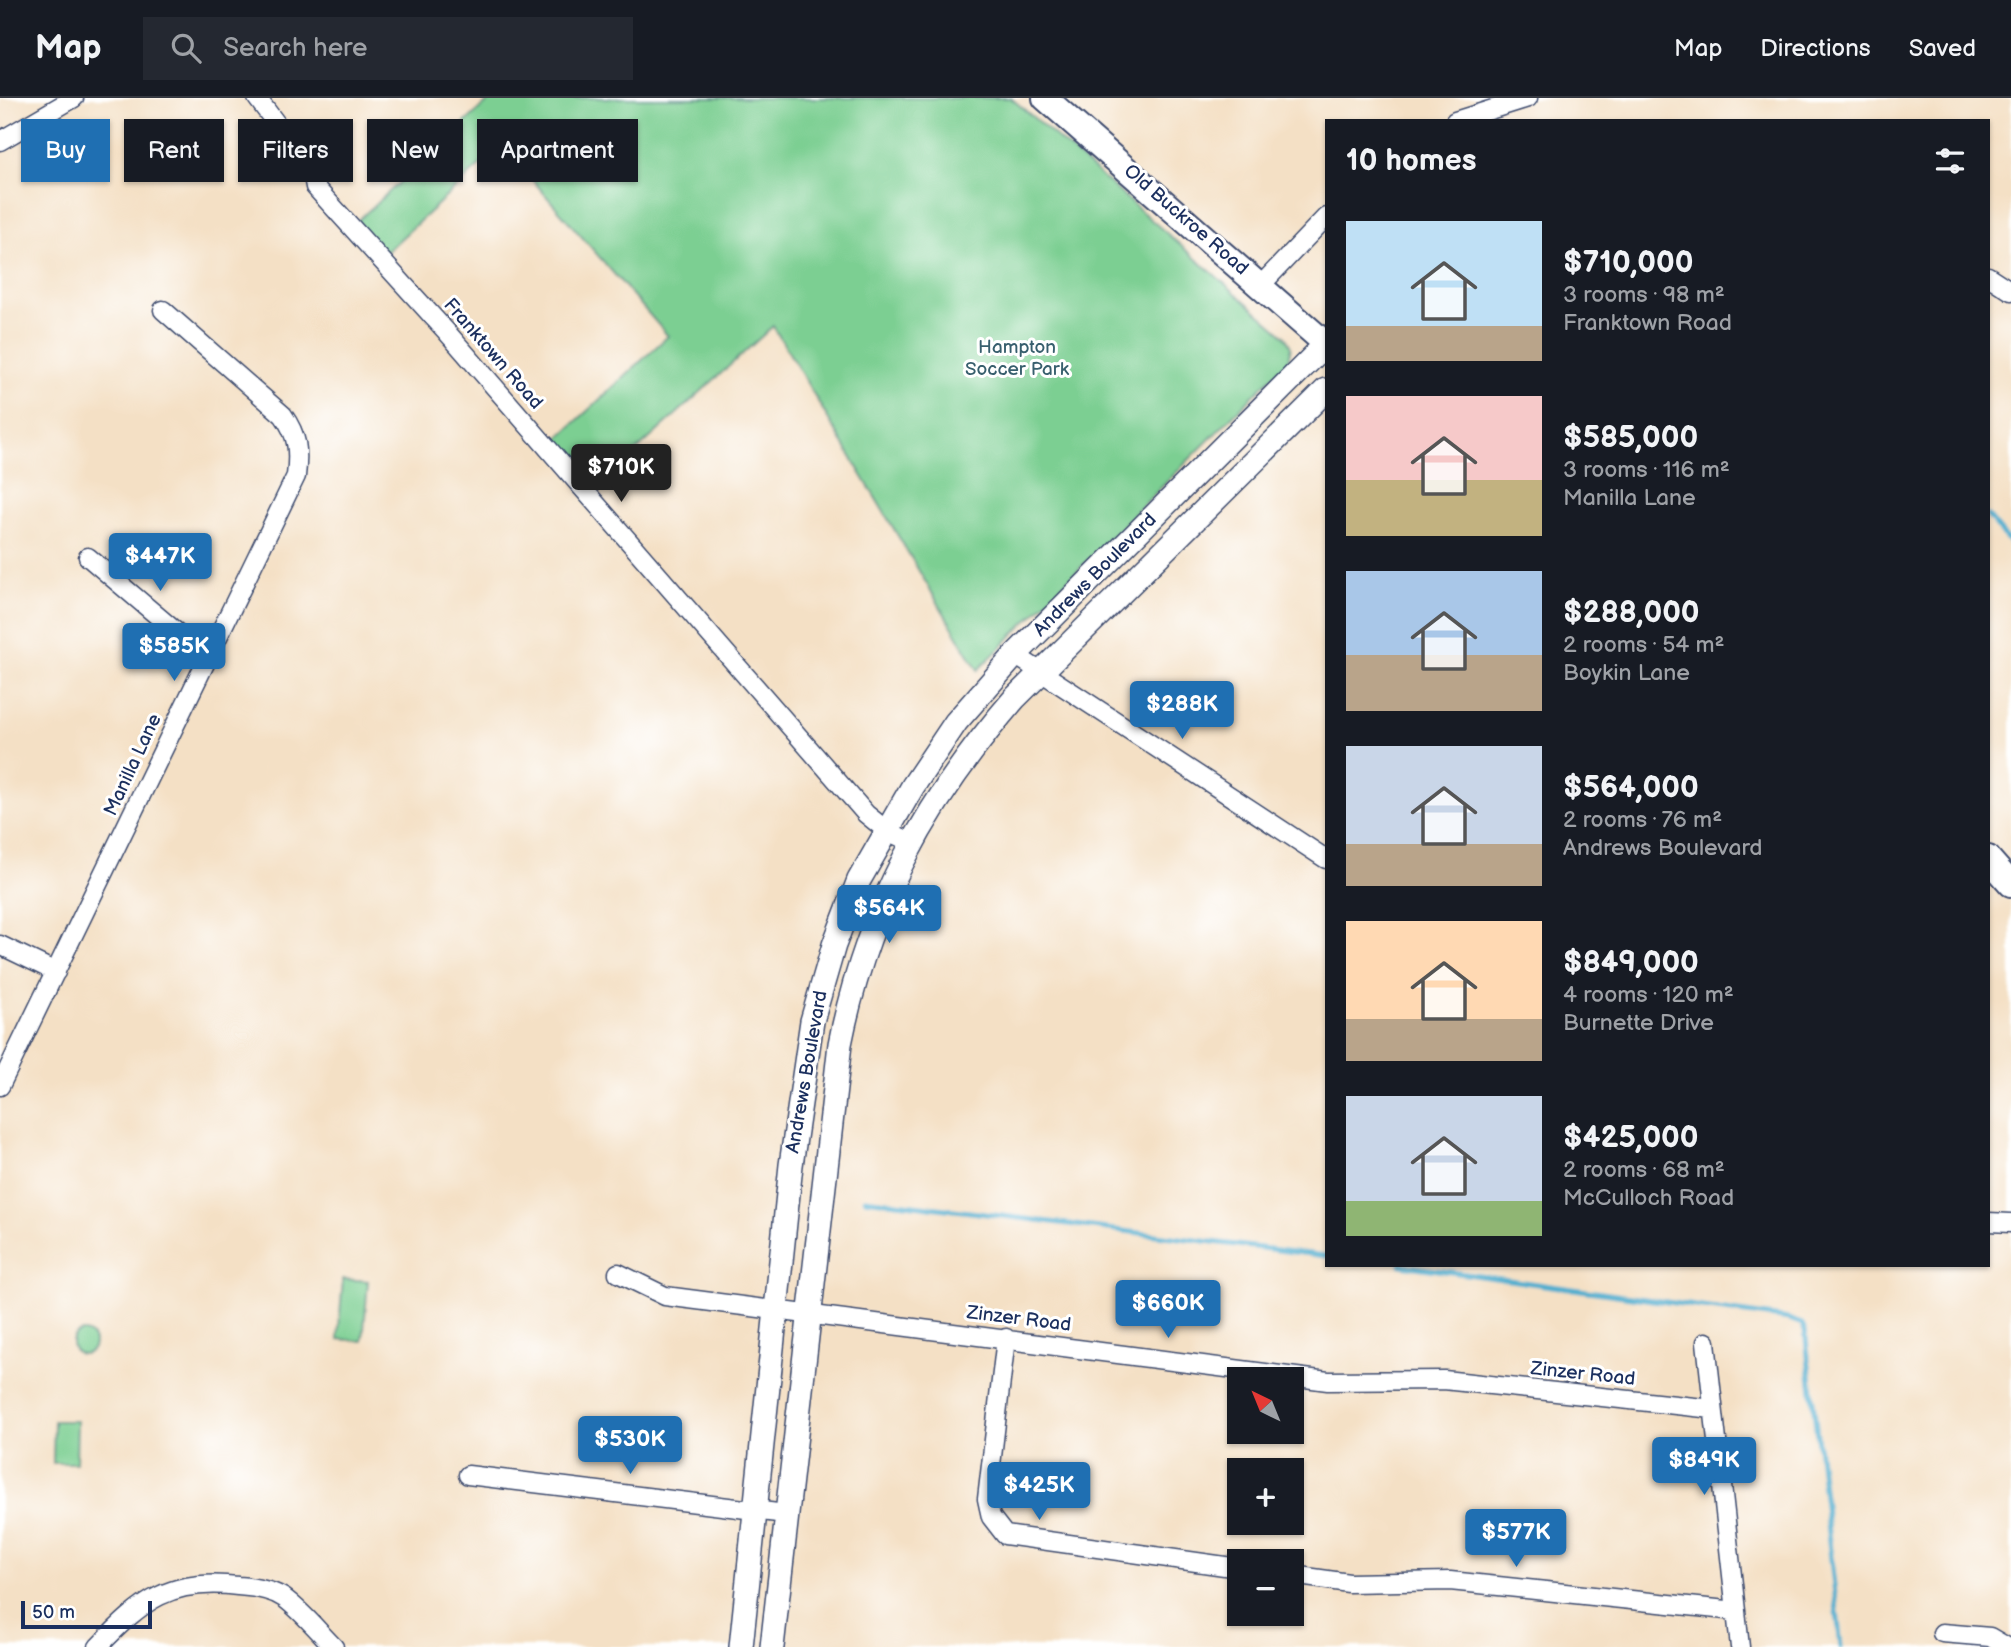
<!DOCTYPE html>
<meta charset="utf-8">
<style>
:root{--surface:#171b24;--page:#242831;--text:#f1f3f6;--muted:#9ea1a6;--line:#363941;--accent:#1f6fb2}
body{margin:0;font-family:"Balsamiq Sans",sans-serif;background:var(--page);color:var(--text);height:100vh;display:flex;flex-direction:column;font-size:26px;white-space:nowrap}
*{box-sizing:border-box;margin:0}
p{font-size:23px;color:var(--muted)}
.icon{flex:none;width:38px;height:38px;fill:none;stroke:currentColor;stroke-width:2;stroke-linecap:round;stroke-linejoin:round}
.map{position:relative;flex:1;overflow:hidden}
.drawer{position:absolute;left:1325px;top:21px;width:665px;height:1148px;display:flex;flex-direction:column;background:var(--surface);border-radius:0px;box-shadow:0 2px 5px #0004}
.drawer>*{flex:none}
.top-card{position:absolute;left:21px;top:21px;width:665px;height:63px;display:flex;gap:14px}
.needle{width:46px;rotate:317deg}
.fabs{position:absolute;left:1227px;top:1269px;display:grid;gap:14px}
.fabs a{display:grid;place-items:center;width:77px;height:77px;border-radius:0px;background:var(--surface);box-shadow:0 2px 5px #0004;font-size:35px}
.scale{position:absolute;left:21px;bottom:18px;width:131px;box-sizing:border-box;padding-left:7px;border:4px solid #1b2f5e;border-top:0;font-size:19px;line-height:24px;white-space:nowrap;color:#1b2f5e;-webkit-text-stroke:5px #fff;paint-order:stroke}
.price{position:absolute;translate:-50% -60px;padding:0 16px;border-radius:7px;background:var(--accent);color:#fff;font-size:23px;line-height:46px;filter:drop-shadow(0 2px 4px #0008)}
.price::after{content:'';position:absolute;left:50%;top:42px;width:21px;height:16px;margin-left:-10px;background:inherit;clip-path:polygon(0 0,100% 0,50% 100%)}
.price.selected{background:#222;color:#fff}
ul{padding:0;list-style:none}
li{display:flex;align-items:center;gap:21px;height:175px;padding:0 21px}
li span{display:grid;place-items:center;flex:none;width:196px;height:140px;border-radius:0px;color:#555}
li>.icon{margin-inline-start:auto}
span .icon{width:84px;height:84px;fill:#fffc;stroke-width:1}
li b{font-size:30px}
h2{display:flex;justify-content:space-between;align-items:center;height:84px;padding:0 21px;font-size:30px}
.tag{padding:0 24px;border-radius:0px;background:var(--surface);box-shadow:0 2px 5px #0004;font-size:24px;line-height:63px}
.tag.selected{background:var(--accent);color:#fff}
header{display:flex;align-items:center;gap:42px;box-sizing:border-box;height:98px;padding:0 35px;background:var(--surface);border-bottom:2px solid var(--line)}
header strong{font-size:33px}
nav{display:flex;gap:38px;margin-inline-start:auto;font-size:24px}
.search{width:490px;height:63px;background:var(--page);display:flex;align-items:center;gap:18px;box-sizing:border-box;padding:0 24px;border-radius:0px;color:var(--muted);font-size:26px}
.map>svg:first-child{display:block}
</style>
<header>
<strong>Map</strong>
<div class="search"><svg class="icon" aria-label="search" viewBox="0 0 24 24"><circle cx="10" cy="10" r="6"/><path d="M15 15l6 6"/></svg>Search here</div>
<nav><a>Map</a><a>Directions</a><a>Saved</a></nav>
</header>
<div class="map">
<svg width="2011" height="1549" viewBox="0 0 2011 1549">
<rect width="100%" height="100%" fill="#fff"/>
<filter id="ink" filterUnits="userSpaceOnUse"><feTurbulence type="fractalNoise" baseFrequency=".0143" numOctaves="2"/><feDisplacementMap in="SourceGraphic" scale="14" xChannelSelector="R" yChannelSelector="G"/><feConvolveMatrix kernelMatrix="1 2 1 2 8 2 1 2 1" color-interpolation-filters="sRGB"/></filter>
<filter id="wash" filterUnits="userSpaceOnUse"><feTurbulence type="fractalNoise" baseFrequency=".00686" numOctaves="4" result="noise"/><feDisplacementMap in="SourceGraphic" scale="28" xChannelSelector="R" yChannelSelector="G"/><feGaussianBlur stdDeviation="1.57" result="paint"/><feColorMatrix in="noise" values="0 0 0 0 0 0 0 0 0 0 0 0 0 0 0 0 0 1.4 0 .05"/><feComposite in="paint" operator="in"/></filter>
<g filter="url(#wash)">
<rect width="100%" height="100%" fill="#f4e0c5"/>
<path fill="#7bcf92" stroke="#4b7f78" stroke-width="2" d="M492,0H1011L1285,238L1291,249L1288,263L978,572L773,228L593,392L553,345L668,238L502,47L384,156L356,124Z
M343,1181L368,1183L363,1243L338,1241Z
M72 1245a11 11 0 1 1 22 0a11 11 0 1 1-22 0Z
M54,1323H77L76,1365H53Z"/>
<g fill="none" stroke-linecap="round" stroke-linejoin="round">
<path stroke="#51aecf" stroke-width="5" d="M1988,418L2011,446
M865,1101L1326,1158
M1401,1167L1789,1221L1802,1226L1805,1232L1841,1549"/>
</g>
</g>
<g filter="url(#ink)">
<g fill="none" stroke-linecap="round" stroke-linejoin="round">
<defs>
<path id="minor" d="M257,0L312,73L315,89L445,232L866,716L887,733L911,744
M1455,23L1528,0
M0,43L74,0
M1988,178L2011,193
M1261,187L1326,119
M88,459L207,560
M1015,557L1326,761
M0,847L56,874
M0,988L296,378C299,353 298,338 283,317L163,212
M1988,1124L2011,1125
M618,1175L665,1198L1328,1283L1444,1282L1713,1311
M1006,1240L987,1401L991,1419L1005,1437L1239,1470
M1706,1244L1740,1549
M468,1377L786,1416
M1292,1477L1349,1485L1450,1483L1736,1513
M1942,1535L1990,1539L2007,1549
M98,1549C143,1502 170,1480 238,1488C252,1489 271,1491 284,1500C302,1513 318,1533 334,1549"/>
<path id="tertiary" d="M741,1549L791,1067L812,923L834,847L859,782L913,688L956,624L1015,557L1326,246
M772,1549L840,946C867,811 925,704 1015,600L1326,292"/>
<path id="secondary" d="M1045,0L1326,246
M1988,760L2011,786"/>
</defs>
<use href="#minor" stroke="#3c4a6d" stroke-width="21"/>
<use href="#tertiary" stroke="#3c4a6d" stroke-width="26"/>
<use href="#secondary" stroke="#3c4a6d" stroke-width="28"/>
<use href="#minor" stroke="#fff" stroke-width="18"/>
<use href="#tertiary" stroke="#fff" stroke-width="23"/>
<use href="#secondary" stroke="#fff" stroke-width="24"/>
</g>
</g>
<g text-anchor="middle" dominant-baseline="central" stroke-width="6" stroke-linejoin="round" paint-order="stroke">
<g font-size="19" fill="#1b2f5e" stroke="#fff">
<text transform="translate(1186 122) rotate(41)">Old Buckroe Road</text>
<text transform="translate(493 256) rotate(49)">Franktown Road</text>
<text transform="translate(1095 477) rotate(-45)">Andrews Boulevard</text>
<text transform="translate(133 667) rotate(-65)">Manilla Lane</text>
<text transform="translate(807 974) rotate(-80)">Andrews Boulevard</text>
<text transform="translate(1019 1221) rotate(7)">Zinzer Road</text>
<text transform="translate(1583 1276) rotate(6)">Zinzer Road</text>
</g>
<g font-size="19" fill="#385f6e" stroke="#fff">
<text x="1017" y="249">Hampton<tspan x="1017" dy="22">Soccer Park</tspan></text>
</g>
</g>
</svg>
<div class="fabs">
<a><svg class="needle" viewBox="-14 -14 28 28"><path d="M0-13l5 13h-10z" fill="#e53935"/><path d="M0 13l5-13h-10z" fill="#9ea1a6"/></svg></a>
<a>+</a>
<a>−</a>
</div>
<div class="scale">50 m</div>
<b class="price selected" style="left:621px;top:406px">$710K</b>
<b class="price" style="left:160px;top:495px">$447K</b>
<b class="price" style="left:174px;top:585px">$585K</b>
<b class="price" style="left:1182px;top:643px">$288K</b>
<b class="price" style="left:889px;top:847px">$564K</b>
<b class="price" style="left:1168px;top:1242px">$660K</b>
<b class="price" style="left:630px;top:1378px">$530K</b>
<b class="price" style="left:1704px;top:1399px">$849K</b>
<b class="price" style="left:1039px;top:1424px">$425K</b>
<b class="price" style="left:1516px;top:1471px">$577K</b>
<div class="top-card">
<a class="tag selected">Buy</a>
<a class="tag">Rent</a>
<a class="tag">Filters</a>
<a class="tag">New</a>
<a class="tag">Apartment</a>
</div>
<section class="drawer">
<h2>10 homes<svg class="icon" aria-label="filters" viewBox="0 0 24 24"><path d="M4 7h16M4 17h16"/><circle cx="9" cy="7" r="2"/><circle cx="15" cy="17" r="2"/></svg></h2>
<ul>
<li><span style="background:linear-gradient(#bfe0f5 75%,#b9a48a 0)"><svg class="icon" aria-label="home" viewBox="0 0 24 24"><path d="M3 11l9-7 9 7M6 9v11h12V9"/></svg></span><div><b>$710,000</b><p>3 rooms · 98 m²</p><p>Franktown Road</p></div></li>
<li><span style="background:linear-gradient(#f6c9c9 60%,#c2b280 0)"><svg class="icon" aria-label="home" viewBox="0 0 24 24"><path d="M3 11l9-7 9 7M6 9v11h12V9"/></svg></span><div><b>$585,000</b><p>3 rooms · 116 m²</p><p>Manilla Lane</p></div></li>
<li><span style="background:linear-gradient(#a9c7e8 60%,#b9a48a 0)"><svg class="icon" aria-label="home" viewBox="0 0 24 24"><path d="M3 11l9-7 9 7M6 9v11h12V9"/></svg></span><div><b>$288,000</b><p>2 rooms · 54 m²</p><p>Boykin Lane</p></div></li>
<li><span style="background:linear-gradient(#c9d6e8 70%,#b9a48a 0)"><svg class="icon" aria-label="home" viewBox="0 0 24 24"><path d="M3 11l9-7 9 7M6 9v11h12V9"/></svg></span><div><b>$564,000</b><p>2 rooms · 76 m²</p><p>Andrews Boulevard</p></div></li>
<li><span style="background:linear-gradient(#ffd9b3 70%,#b9a48a 0)"><svg class="icon" aria-label="home" viewBox="0 0 24 24"><path d="M3 11l9-7 9 7M6 9v11h12V9"/></svg></span><div><b>$849,000</b><p>4 rooms · 120 m²</p><p>Burnette Drive</p></div></li>
<li><span style="background:linear-gradient(#c9d6e8 75%,#8fb573 0)"><svg class="icon" aria-label="home" viewBox="0 0 24 24"><path d="M3 11l9-7 9 7M6 9v11h12V9"/></svg></span><div><b>$425,000</b><p>2 rooms · 68 m²</p><p>McCulloch Road</p></div></li>
</ul>
</section>
</div>
